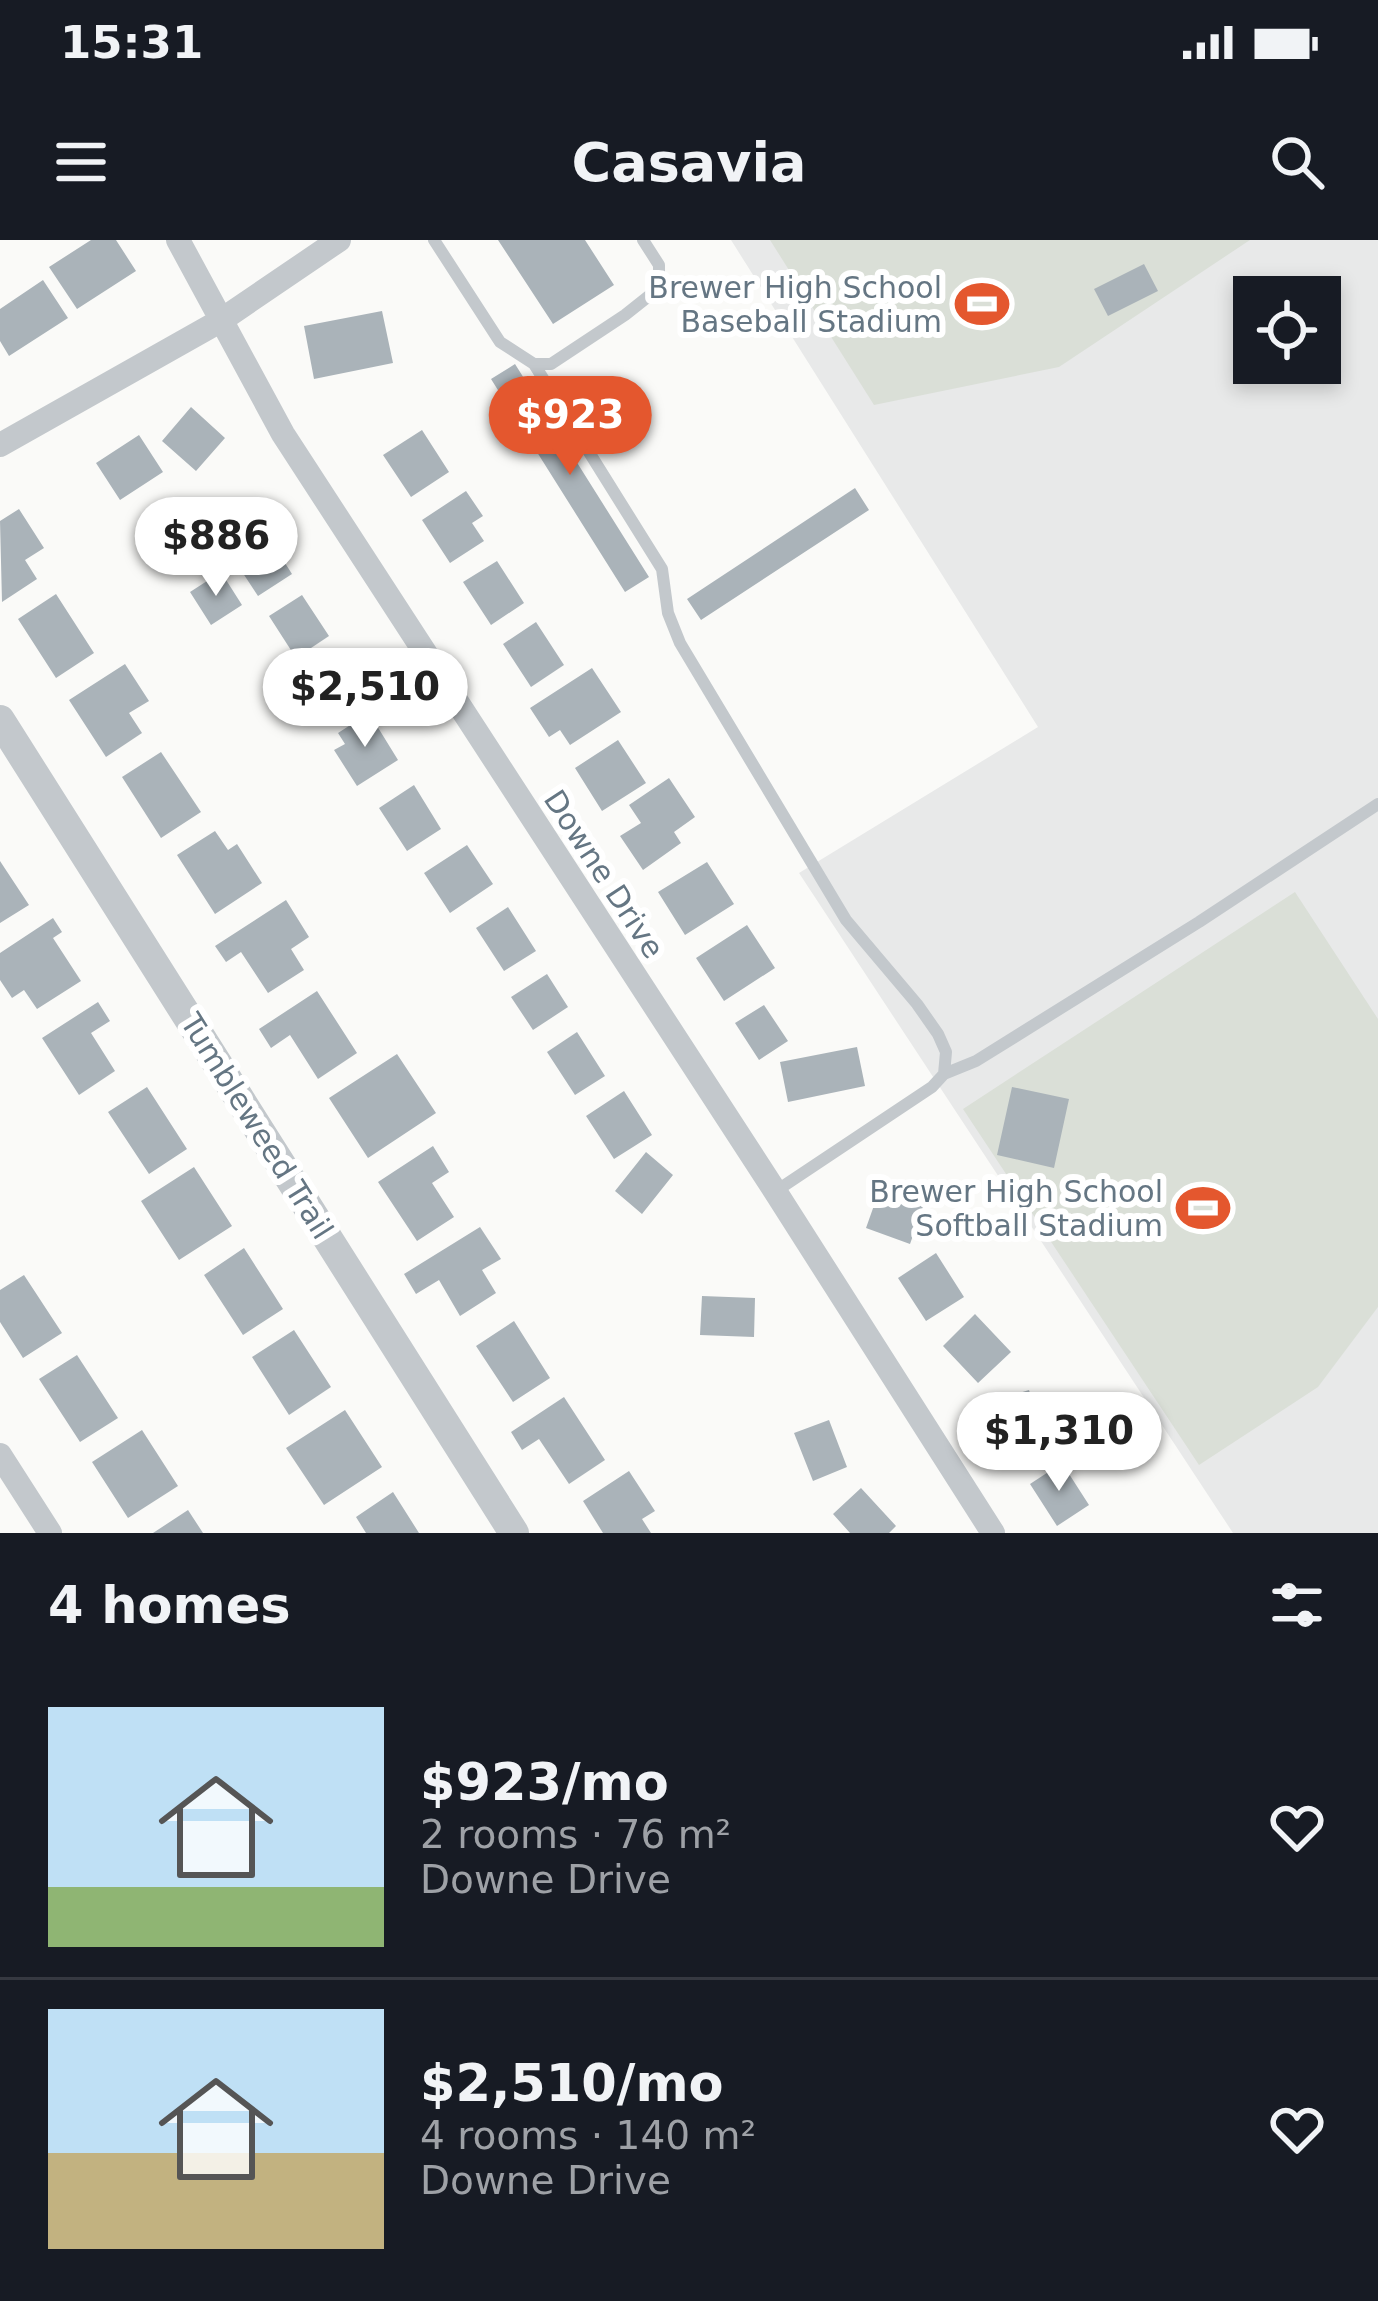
<!DOCTYPE html>
<meta charset="utf-8">
<style>
:root{--surface:#171b24;--page:#242831;--text:#f1f3f6;--muted:#9ea1a6;--line:#363941;--accent:#e4572e}
body{margin:0;font-family:"DejaVu Sans",sans-serif;background:var(--page);color:var(--text);height:100vh;display:flex;flex-direction:column;font-size:45px;white-space:nowrap}
*{box-sizing:border-box;margin:0}
p{font-size:39px;color:var(--muted)}
.icon{flex:none;width:66px;height:66px;fill:none;stroke:currentColor;stroke-width:2;stroke-linecap:round;stroke-linejoin:round}
.map{position:relative;height:1293px;overflow:hidden}
.sheet{display:flex;flex-direction:column;background:var(--surface);flex:1}
.sheet>*{flex:none}
.controls{position:absolute;left:1233px;top:36px;display:grid;gap:24px}
.controls a{display:grid;place-items:center;width:108px;height:108px;border-radius:0px;background:var(--surface);box-shadow:0 6px 18px #0003;font-size:60px}
.price{position:absolute;translate:-50% -102px;padding:0 27px;border-radius:42px;background:#fff;color:#222;font-size:39px;line-height:78px;filter:drop-shadow(0 3px 6px #0008)}
.price::after{content:'';position:absolute;left:50%;top:72px;width:36px;height:27px;margin-left:-18px;background:inherit;clip-path:polygon(0 0,100% 0,50% 100%)}
.price.active{background:var(--accent);color:#fff}
ul{padding:0;list-style:none}
li{display:flex;align-items:center;gap:36px;height:300px;padding:0 48px}
li+li{border-top:3px solid var(--line)}
li span{display:grid;place-items:center;flex:none;width:336px;height:240px;border-radius:0px;color:#555}
li>.icon{margin-inline-start:auto}
span .icon{width:144px;height:144px;fill:#fffc;stroke-width:1}
li b{font-size:51px}
h2{display:flex;justify-content:space-between;align-items:center;height:144px;padding:0 48px;font-size:51px}
.status{display:flex;justify-content:space-between;align-items:center;height:84px;padding:0 60px;background:var(--surface);direction:ltr}
.status svg{height:33px;fill:currentColor}
header{display:flex;justify-content:space-between;align-items:center;height:156px;padding:0 48px;background:var(--surface);font-size:54px;font-weight:800}
.map>svg:first-child{display:block}
</style>
<div class="status"><b>15:31</b><svg viewBox="0 0 49 12"><path d="M0 12V9h3v3zM5 12V6h3v6zM10 12V3h3v9zM15 12V0h3v12zM26 1h20v11H26zM47 4h2v5h-2z"/></svg></div>
<header><svg class="icon" aria-label="menu" viewBox="0 0 24 24"><path d="M4 6h16M4 12h16M4 18h16"/></svg>Casavia<svg class="icon" aria-label="search" viewBox="0 0 24 24"><circle cx="10" cy="10" r="6"/><path d="M15 15l6 6"/></svg></header>
<div class="map">
<svg width="1378" height="1293" viewBox="0 0 1378 1293">
<rect width="100%" height="100%" fill="#fafaf8"/>
<path fill="#e8e9e9" fill-rule="evenodd" d="M731,0H1378V1293H1233L799,633L1038,487ZM1254,57H1320V123H1254Z"/>
<path fill="#dadfd7" d="M770,0H1250L1059,127L874,165Z
M1295,652L1378,779V1067L1318,1147L1199,1225L963,869Z"/>
<path fill="#aab3b9" d="M91,0H116L136,31L77,69L49,27Z
M498,0H585L614,45L553,84Z
M1144,24L1158,51L1108,76L1094,49Z
M43,40L68,78L9,116L0,101V69Z
M382,71L393,123L314,139L304,86Z
M515,124L649,337L625,352L491,139Z
M191,167L225,198L196,231L162,201Z
M422,190L449,232L411,257L383,215Z
M139,195L163,232L120,260L96,223Z
M855,248L869,270L701,380L687,359Z
M466,251L483,276L472,283L484,301L450,323L422,280Z
M19,269L44,308L25,320L37,339L2,362L0,281Z
M264,290L292,334L258,356L229,312Z
M497,321L524,363L491,385L463,342Z
M221,332L242,365L211,385L190,352Z
M56,354L94,413L56,438L18,379Z
M302,355L329,396L296,418L269,376Z
M536,382L564,425L531,447L503,404Z
M346,416L373,458L334,484L306,442Z
M125,424L149,461L129,473L142,493L106,517L69,460Z
M592,428L621,472L570,505L560,490L549,497L530,468Z
M369,473L398,520L357,546L334,510L345,504L338,493Z
M618,500L646,543L602,571L575,528Z
M161,512L201,572L161,598L122,537Z
M669,538L695,577L674,592L681,603L643,630L620,596L641,583L629,565Z
M414,545L441,589L407,611L379,568Z
M215,591L228,610L237,604L262,643L215,674L177,615Z
M467,605L493,644L450,673L424,633Z
M0,621L29,665L0,683Z
M707,622L734,664L685,695L658,652Z
M286,660L309,697L291,709L304,730L268,753L241,712L226,722L215,706Z
M508,667L536,711L504,731L476,688Z
M53,678L62,692L53,698L81,741L37,769L24,750L12,758L0,740V713Z
M747,685L775,728L724,761L696,718Z
M547,734L568,767L533,790L511,757Z
M317,751L357,813L318,839L290,795L271,808L259,789Z
M98,762L110,781L91,793L115,831L79,855L42,798Z
M764,765L788,801L759,820L735,783Z
M577,792L605,836L575,855L547,812Z
M857,807L865,846L788,862L780,822Z
M397,814L436,873L368,918L329,858Z
M147,847L187,909L149,934L108,872Z
M1012,847L1069,859L1054,928L997,915Z
M624,851L652,895L614,919L586,876Z
M433,906L449,932L432,943L454,977L417,1001L378,942Z
M646,912L673,935L642,974L615,951Z
M194,927L232,986L179,1020L141,961Z
M883,940L927,956L910,1004L866,988Z
M480,987L501,1019L482,1030L496,1053L460,1076L439,1040L416,1054L404,1034Z
M244,1008L283,1069L243,1095L204,1035Z
M936,1013L964,1057L926,1081L898,1038Z
M24,1035L62,1093L23,1118L0,1082V1050Z
M702,1056L755,1058L754,1097L700,1095Z
M975,1074L1011,1112L978,1143L943,1106Z
M514,1081L550,1138L513,1162L476,1106Z
M294,1090L331,1147L289,1175L252,1117Z
M77,1115L118,1178L80,1202L39,1139Z
M1029,1150L1044,1197L1007,1208L993,1161Z
M564,1157L605,1220L569,1244L539,1199L522,1210L511,1192Z
M345,1170L382,1227L324,1265L286,1208Z
M829,1180L847,1227L813,1241L794,1193Z
M142,1190L178,1246L128,1278L92,1222Z
M1062,1223L1089,1265L1057,1286L1030,1244Z
M629,1231L655,1271L642,1279L651,1293H603L583,1261Z
M861,1248L896,1286L889,1293H850L833,1274Z
M393,1252L419,1293H366L356,1277Z
M188,1270L203,1293H153Z"/>
<g fill="none" stroke-linecap="round" stroke-linejoin="round">
<path stroke="#c3c8cc" stroke-width="12" d="M434,0L500,102L534,124L662,329L668,373L680,403L846,680L917,764L938,794L946,812L944,834L932,847L776,951
M534,124H551L625,75L659,48V25L643,0
M944,834L976,821L1199,682L1378,564"/>
<path stroke="#c3c8cc" stroke-width="24" d="M178,0L283,194L775,951L993,1293
M0,205L220,81L339,0
M0,1215L50,1293"/>
<path stroke="#c3c8cc" stroke-width="30" d="M0,480L514,1293"/>
</g>
<defs>
<symbol id="stadium-bare" viewBox="-9 -9 18 18"><path d="M0-5a6.5 5 0 1 0 0 10a6.5 5 0 1 0 0-10ZM-3.5-1.8h7v3.6h-7Z" fill="#e4572e" stroke="#fff" stroke-width="2.5" paint-order="stroke"/></symbol>
</defs>
<g fill-rule="evenodd">
<use href="#stadium-bare" x="944" y="26" width="76" height="76"/>
<use href="#stadium-bare" x="1165" y="930" width="76" height="76"/>
</g>
<g text-anchor="middle" dominant-baseline="central" stroke-width="12" stroke-linejoin="round" paint-order="stroke">
<g font-size="30" fill="#657683" stroke="#fff" text-anchor="end">
<text x="942" y="47">Brewer High School<tspan x="942" dy="34">Baseball Stadium</tspan></text>
<text x="1163" y="951">Brewer High School<tspan x="1163" dy="34">Softball Stadium</tspan></text>
</g>
<g font-size="30" fill="#657683" stroke="#fff">
<text transform="translate(604 634) rotate(57)">Downe Drive</text>
<text transform="translate(257 886) rotate(58)">Tumbleweed Trail</text>
</g>
</g>
</svg>
<div class="controls">
<a><svg class="icon" aria-label="locate" viewBox="0 0 24 24"><circle cx="12" cy="12" r="6"/><path d="M12 2v4M12 18v4M2 12h4M18 12h4"/></svg></a>
</div>
<b class="price active" style="left:570px;top:238px">$923</b>
<b class="price" style="left:216px;top:359px">$886</b>
<b class="price" style="left:365px;top:510px">$2,510</b>
<b class="price" style="left:1059px;top:1254px">$1,310</b>
</div>
<section class="sheet">
<h2>4 homes<svg class="icon" aria-label="filters" viewBox="0 0 24 24"><path d="M4 7h16M4 17h16"/><circle cx="9" cy="7" r="2"/><circle cx="15" cy="17" r="2"/></svg></h2>
<ul>
<li><span style="background:linear-gradient(#bfe0f5 75%,#8fb573 0)"><svg class="icon" aria-label="home" viewBox="0 0 24 24"><path d="M3 11l9-7 9 7M6 9v11h12V9"/></svg></span><div><b>$923/mo</b><p>2 rooms · 76 m²</p><p>Downe Drive</p></div><svg class="icon" aria-label="heart" viewBox="0 0 24 24"><path d="M12 20l-8-8c-3-5 5-10 8-4 3-6 11-1 8 4z"/></svg></li>
<li><span style="background:linear-gradient(#bfe0f5 60%,#c2b280 0)"><svg class="icon" aria-label="home" viewBox="0 0 24 24"><path d="M3 11l9-7 9 7M6 9v11h12V9"/></svg></span><div><b>$2,510/mo</b><p>4 rooms · 140 m²</p><p>Downe Drive</p></div><svg class="icon" aria-label="heart" viewBox="0 0 24 24"><path d="M12 20l-8-8c-3-5 5-10 8-4 3-6 11-1 8 4z"/></svg></li>
</ul>
</section>
